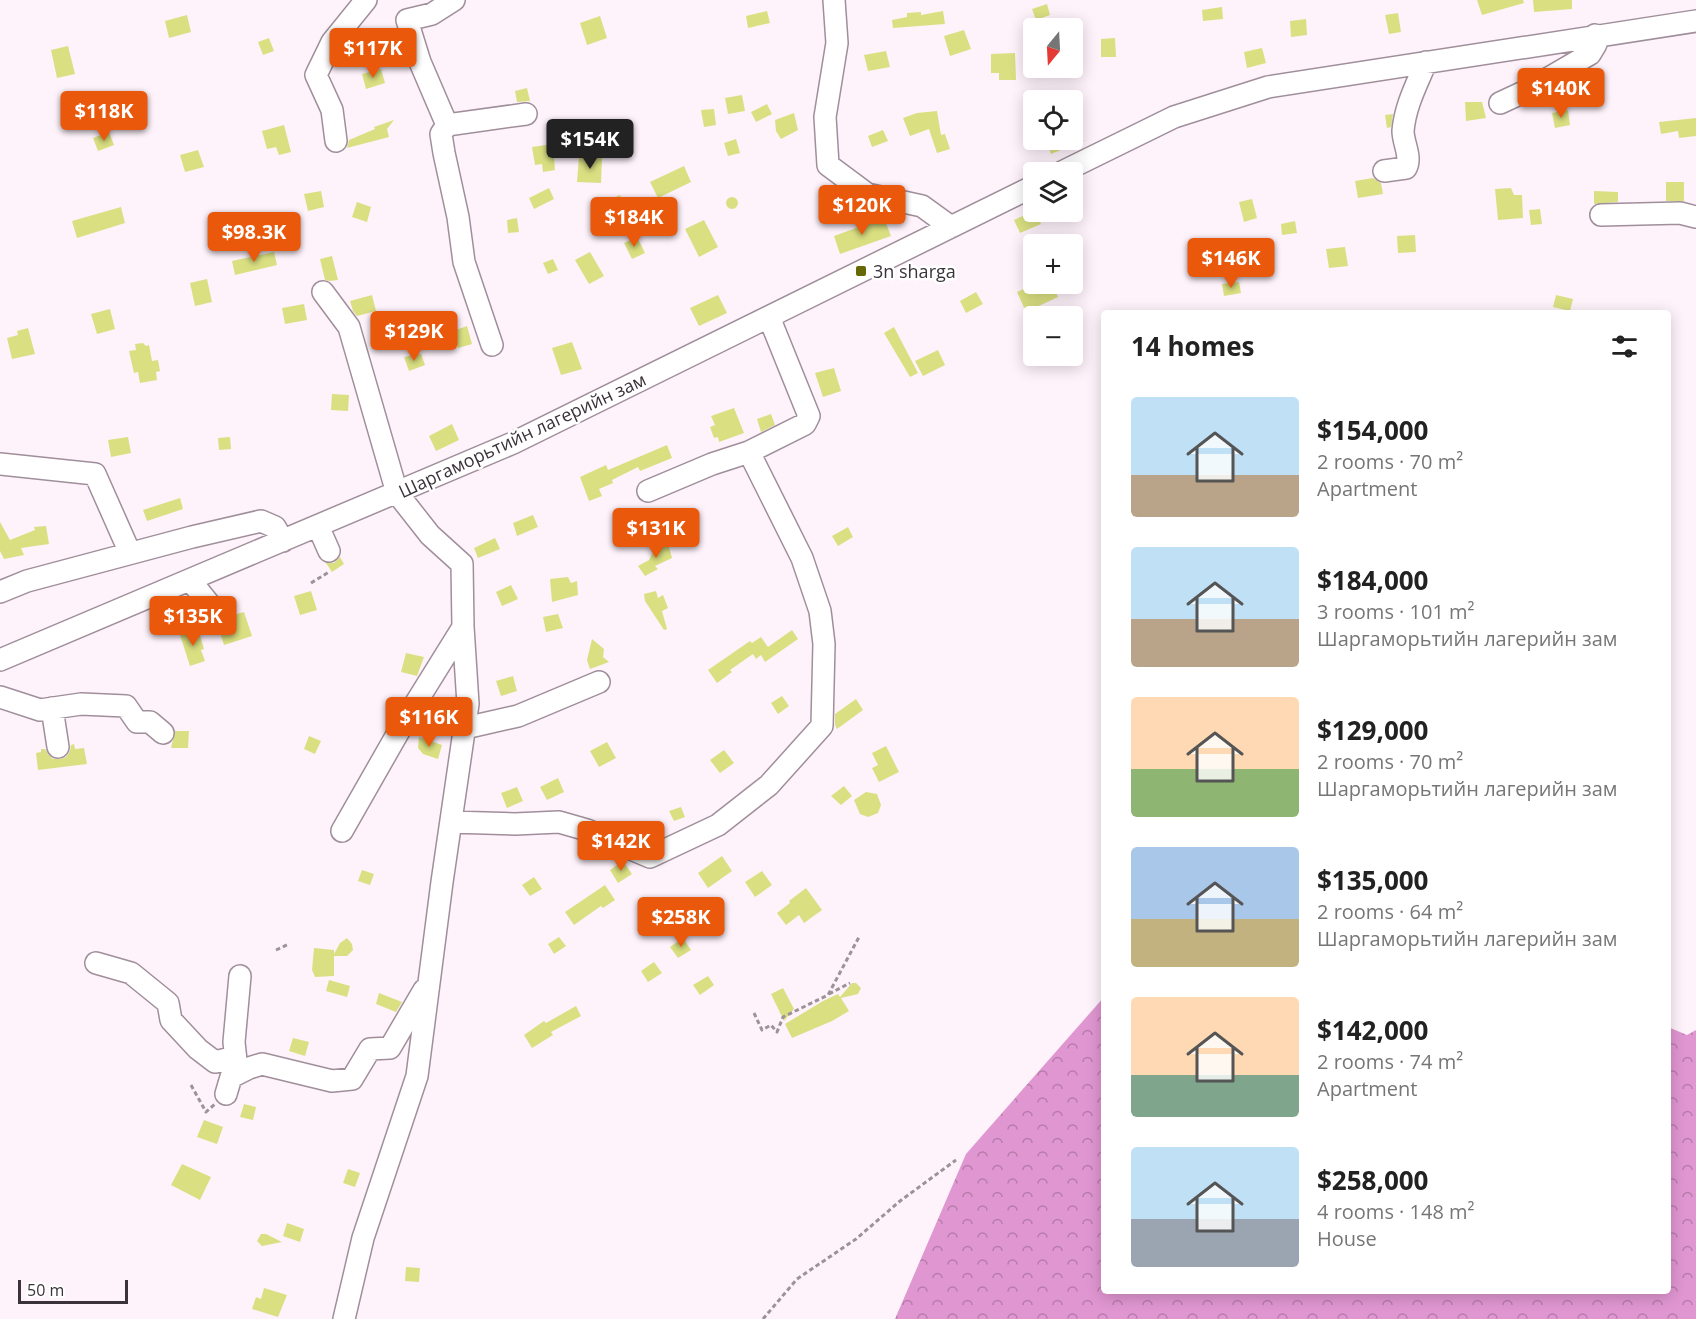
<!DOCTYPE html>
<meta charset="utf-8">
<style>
:root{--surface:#fff;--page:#f2f2f2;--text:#222;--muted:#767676;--accent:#ea580c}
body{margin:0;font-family:"Open Sans",sans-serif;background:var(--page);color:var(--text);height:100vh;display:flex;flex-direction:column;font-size:22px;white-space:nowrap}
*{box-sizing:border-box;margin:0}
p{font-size:20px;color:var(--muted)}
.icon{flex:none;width:33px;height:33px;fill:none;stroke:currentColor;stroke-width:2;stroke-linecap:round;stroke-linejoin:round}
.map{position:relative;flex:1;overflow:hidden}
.panel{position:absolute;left:1101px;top:310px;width:570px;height:984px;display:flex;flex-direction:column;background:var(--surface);border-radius:6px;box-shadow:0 3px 15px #0003}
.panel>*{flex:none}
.needle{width:39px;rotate:198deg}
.tools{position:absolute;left:1023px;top:18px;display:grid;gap:12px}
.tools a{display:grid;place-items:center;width:60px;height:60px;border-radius:6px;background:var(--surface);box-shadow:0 3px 15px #0003;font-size:30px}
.scale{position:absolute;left:18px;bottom:15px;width:110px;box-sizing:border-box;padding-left:6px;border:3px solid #3a3339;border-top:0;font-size:16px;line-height:21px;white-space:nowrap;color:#3a3339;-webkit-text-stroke:4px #fff;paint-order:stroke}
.price{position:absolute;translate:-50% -51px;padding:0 14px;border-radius:6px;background:var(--accent);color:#fff;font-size:20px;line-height:39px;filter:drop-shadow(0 2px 3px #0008)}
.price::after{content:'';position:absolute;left:50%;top:36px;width:18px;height:14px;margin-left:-9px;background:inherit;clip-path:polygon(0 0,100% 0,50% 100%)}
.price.active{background:#222;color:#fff}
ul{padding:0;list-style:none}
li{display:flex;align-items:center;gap:18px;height:150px;padding:0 30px}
li span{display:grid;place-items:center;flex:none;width:168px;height:120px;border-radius:6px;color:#555}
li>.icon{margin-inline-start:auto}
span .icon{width:72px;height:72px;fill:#fffc;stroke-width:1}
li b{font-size:26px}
h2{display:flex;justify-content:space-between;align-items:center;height:72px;padding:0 30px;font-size:26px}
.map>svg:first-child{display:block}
</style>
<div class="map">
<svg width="1696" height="1319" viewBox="0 0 1696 1319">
<defs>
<pattern id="forest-crowns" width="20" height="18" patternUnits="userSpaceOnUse" patternTransform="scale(1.5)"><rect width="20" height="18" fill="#e096d1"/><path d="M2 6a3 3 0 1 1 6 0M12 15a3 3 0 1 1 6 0" fill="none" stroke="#b77bab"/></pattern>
</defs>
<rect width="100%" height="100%" fill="#fef2fb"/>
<path fill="url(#forest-crowns)" d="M1104,997V1292H1668V1027L1687,1035L1696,1030V1319H895L966,1154Z"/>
<path fill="#dae082" d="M1477,0H1523L1524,3L1482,15Z
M1533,0H1572V9L1534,12Z
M1047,4L1050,15L1036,20L1032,9Z
M1222,7L1223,19L1203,21L1202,10Z
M767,11L770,23L748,28L746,16Z
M943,11L945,24L893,28L892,20L907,17V13L921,12V15Z
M1398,13L1401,32L1389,34L1385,15Z
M187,15L191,32L169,38L165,21Z
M600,16L607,38L587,45L580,23Z
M1306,19L1307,35L1291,37L1290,21Z
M964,30L971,49L950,56L944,36Z
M269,38L274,51L263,55L258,42Z
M1115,38L1116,57H1101V39Z
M68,46L75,74L57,78L51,50Z
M1262,48L1266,63L1247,68L1244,52Z
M886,51L890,67L868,71L864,55Z
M1015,53L1016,80H999V73H991V54Z
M381,69L385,83L366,89L362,74Z
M527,88L530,101L517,102L515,91Z
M742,95L745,111L728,114L725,98Z
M131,97L137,112L122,117L116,103Z
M1465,102H1482L1486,118L1466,121Z
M767,104L772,114L756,122L751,112Z
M714,109L716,125L704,127L701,110Z
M1568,110L1570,125L1555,128L1552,113Z
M937,111L941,135L945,134L950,149L937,153L929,129L910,136L903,118L917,113Z
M794,113L798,130L781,139L776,131L775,120Z
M1393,114L1391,127L1387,128L1385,115Z
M1696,118V136L1679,138L1678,131L1661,134L1659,122Z
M394,120L387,129L389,137L347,148L349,140L375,129L374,127Z
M284,125L291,152L279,155L276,147L267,149L262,131Z
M883,130L888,141L872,147L868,136Z
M109,132L114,145L98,151L93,138Z
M736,139L740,153L728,156L724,143Z
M1056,140H1085L1051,154L1047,143Z
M553,144L555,170L543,172L542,164L535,165L532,147Z
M198,150L204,167L185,172L180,155Z
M579,156L602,158L601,183L577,182Z
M684,166L691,182L658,198L650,182Z
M1373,178L1381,183L1383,194L1358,198L1355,181Z
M1666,182H1684V201H1666Z
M549,188L554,199L534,209L529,198Z
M1511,188L1514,195H1522L1523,218L1498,220L1495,189Z
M321,191L324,207L308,211L304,194Z
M1594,191L1618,192V202L1594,204Z
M620,195L630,217L611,225L603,208V203Z
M726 203a6 6 0 1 1 12 0a6 6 0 1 1-12 0Z
M1252,199L1257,218L1244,222L1239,202Z
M357,202L371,207L367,222L352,217Z
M121,207L125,223L77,238L72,221Z
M1540,209L1542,224L1531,225L1529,210Z
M1034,211L1036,212L1041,224L1020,233L1014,220Z
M517,218L519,232L508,233L507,220Z
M884,218L891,236L840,254L834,236Z
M704,220L718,247L699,257L685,229Z
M1295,221L1297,233L1282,235L1281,224Z
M1415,235L1416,252L1398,253L1397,236Z
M637,237L645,253L632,259L624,243Z
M1345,247L1348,266L1329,268L1326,249Z
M274,252L277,265L235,275L232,261Z
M590,252L604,276L589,284L575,260Z
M332,256L338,280L330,281L325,280L320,259Z
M553,259L558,270L548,274L543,263Z
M207,279L212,302L195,306L190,283Z
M1239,282L1241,293L1224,296L1222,284Z
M1034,284H1052L1058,297L1026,312L1017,292Z
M976,292L983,304L966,313L960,301Z
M372,295L376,311L357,316L353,311L350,301Z
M718,295L727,313L699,326L690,308Z
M1556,295L1573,299L1570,311L1553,307Z
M304,304L307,320L285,324L282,308Z
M110,309L115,329L97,334L91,314Z
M467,326L472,344L458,348L453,331Z
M894,327L918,373L910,377L884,333Z
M28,328L35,354L12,359L7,338L18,335L17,331Z
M572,342L582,369L561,375L552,348Z
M143,343L146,346L149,345L152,361L158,360L160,371L156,372L157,380L140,383L138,372L134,373L129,351L136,350L135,344Z
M938,350L945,365L923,376L915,361Z
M421,354L425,365L409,371L404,357Z
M834,368L841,391L823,397L815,373Z
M332,394L349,395L348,411L331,410Z
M734,408L744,433L719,442L718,437L714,438L710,427L715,425L711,416Z
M771,414L775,425L761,432L757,419Z
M452,424L459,440L436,451L429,436Z
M128,437L131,453L111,457L108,440Z
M230,437L231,449L219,450L218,438Z
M667,445L672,458L640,471L638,467L612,480L613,483L599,489L602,496L589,501L580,477L606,465L608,470Z
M180,498L183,509L147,521L143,510Z
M533,515L538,527L517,536L513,523Z
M0,522L10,540L35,530L34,527L46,526L49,544L21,548L24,555L4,559L0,551Z
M848,527L853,537L838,546L832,536Z
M495,538L500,549L478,558L474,548Z
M668,543L672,558L655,566L658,569L645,576L638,566L649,560L656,546Z
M340,557L344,564L332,572L326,563H334Z
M568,577L571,583L577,581L578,595L552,602L550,579Z
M511,585L518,599L502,606L496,592Z
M311,591L317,610L300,615L294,596Z
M656,591L658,598L663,595L668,608L662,611L667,629L664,630L645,601L644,594Z
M244,612L252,636L224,645L220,633L226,631L223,621L226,617Z
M558,614L563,628L546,632L543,617Z
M198,629L204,649L201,650L205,661L190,666L180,635Z
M792,630L798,639L765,662L761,655L756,659L753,654L730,670L732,672L717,683L708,670L750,641L752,643L761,637L768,647Z
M592,639L604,649L603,657L609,662L590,669L587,660Z
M406,653L424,657L417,676L401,672Z
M513,676L517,691L501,696L496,681Z
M782,696L789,706L778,714L771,703Z
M856,699L863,710L837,729L835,725V714Z
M175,731H189L188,748H171Z
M309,736L321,741L315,754L304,749Z
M419,737L442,745L438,759L423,754L418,748Z
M607,742L616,758L599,767L590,751Z
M74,744L75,749L84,748L87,764L38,770L36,753L41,752V749H45L48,754L53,759H61L66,757L70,751L71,745Z
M886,746L899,772L879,782L872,768L878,765L872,753Z
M724,750L734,763L720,773L710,760Z
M558,778L564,792L547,800L540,787Z
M844,786L852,796L841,805L831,796Z
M517,787L523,801L507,808L501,793Z
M866,792L877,794L881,805L878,813L868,817L860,814L854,800Z
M681,807L685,817L674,821L669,811Z
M722,856L732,871L708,888L698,873Z
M623,861L632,874L618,883L610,870Z
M362,870L374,874L370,885L358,881Z
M762,871L772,885L755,897L745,882Z
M534,877L542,889L530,896L522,885Z
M605,885L615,900L603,908L601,906L574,925L565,912Z
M806,888L822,910L804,923L799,915L786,925L777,913L790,903L789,901Z
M559,937L566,946L554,954L548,944Z
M347,938L352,944L353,950L347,956H334V976L315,977L312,970L314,948L334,950V954L340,943Z
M683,938L691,950L678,958L670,947Z
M654,962L662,973L648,982L641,971Z
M708,976L714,985L700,995L693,985Z
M329,980L350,986L347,997L326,991Z
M852,983H856L861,988L858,994L841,998L849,1011L832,1021L792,1038L785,1024L823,1001L838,994L840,997Z
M783,988L794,1009L784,1021L771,994Z
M379,993L402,1002L396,1012L376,1004Z
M576,1006L581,1016L551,1032L553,1035L532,1048L524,1035L544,1021L546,1023Z
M293,1038L309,1042L305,1056L289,1051Z
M244,1104L256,1107L253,1120L240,1117Z
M204,1120L223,1127L217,1144L197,1137Z
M182,1164L211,1177L200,1200L171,1185Z
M348,1169L360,1173L355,1187L343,1183Z
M287,1223L304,1229L300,1242L283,1236Z
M261,1234H266L282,1242L262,1246L257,1241Z
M406,1267L420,1268L419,1282L405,1281Z
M264,1288L287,1295L278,1317L252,1309L256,1297L261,1299Z"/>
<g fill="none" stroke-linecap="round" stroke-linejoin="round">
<defs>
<path id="minor" d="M454,0L432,14L407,20L420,62L447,125L441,134L444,153L458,217L464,262L492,345
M834,0L837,43L825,117L828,165L867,194L922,206L951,227
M1500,103L1528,90L1590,54L1596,44L1595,35
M447,125L526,114
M336,141L332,110L316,75L332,42L366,0
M1384,171L1406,168C1412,157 1403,143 1403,131C1405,106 1417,84 1426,62
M1062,172L1174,117L1268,87L1696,21
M1601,215L1680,213L1696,217
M323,292L349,327L397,493L430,535L462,564L463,627L468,704L442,882L417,1076L363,1238L344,1319
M0,464L95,474L130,553
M648,491L712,464L749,452L805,424L809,416L769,317
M318,526L329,551
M190,580L215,611
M0,592L27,581L192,537L261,521L275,527L283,541
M0,660L513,443L1034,186
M0,697L40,710L81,704L126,706L137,722H150L163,733
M52,708L58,747
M465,728L518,716L599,682
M451,822L515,824L559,822L587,830L650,857L718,825L769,785L822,726L824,644L820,611L802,558L749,452
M342,831L407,717L463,627
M96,963L131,973L168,1003L171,1020L198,1049L215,1062L235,1057
M237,1070L234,1042L240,976
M226,1094L231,1077L249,1068L262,1064L332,1081L352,1079L370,1049L390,1048L424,990"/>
</defs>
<use href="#minor" stroke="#a08e9b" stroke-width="24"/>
<path stroke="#9c929a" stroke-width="3" stroke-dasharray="4.5 3" stroke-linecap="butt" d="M311,583L329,572
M276,950L289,944
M829,994L850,983
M754,1013L762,1030L771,1025L777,1032L783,1017L828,995L859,937
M191,1085L206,1112L215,1104
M763,1319L797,1279L856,1239L900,1201L956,1160"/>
<use href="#minor" stroke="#fff" stroke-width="21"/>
</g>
<rect fill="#656805" stroke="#fff" stroke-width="2" x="855" y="265" width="12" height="12" rx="3"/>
<g text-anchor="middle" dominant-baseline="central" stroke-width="5" stroke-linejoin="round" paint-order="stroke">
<g font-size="18" fill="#3a3339" stroke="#fff" text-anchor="start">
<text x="873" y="271">3n sharga</text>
</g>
<g font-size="18" fill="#3a3339" stroke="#fff">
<text transform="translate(522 435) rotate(-25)">Шаргаморьтийн лагерийн зам</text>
</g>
</g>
</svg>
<div class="tools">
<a><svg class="needle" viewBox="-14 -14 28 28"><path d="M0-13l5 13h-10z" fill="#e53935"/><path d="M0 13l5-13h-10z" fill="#767676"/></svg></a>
<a><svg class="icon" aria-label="locate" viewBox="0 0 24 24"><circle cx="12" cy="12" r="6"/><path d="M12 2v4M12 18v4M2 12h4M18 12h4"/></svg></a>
<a><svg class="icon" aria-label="layers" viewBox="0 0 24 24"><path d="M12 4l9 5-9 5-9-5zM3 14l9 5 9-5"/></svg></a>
<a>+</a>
<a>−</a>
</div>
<div class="scale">50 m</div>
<b class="price" style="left:373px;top:79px">$117K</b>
<b class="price" style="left:1561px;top:119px">$140K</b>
<b class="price" style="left:104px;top:142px">$118K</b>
<b class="price active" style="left:590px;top:170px">$154K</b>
<b class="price" style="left:862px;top:236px">$120K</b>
<b class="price" style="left:634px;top:248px">$184K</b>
<b class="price" style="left:254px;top:263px">$98.3K</b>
<b class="price" style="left:1231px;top:289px">$146K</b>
<b class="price" style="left:414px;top:362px">$129K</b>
<b class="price" style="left:656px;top:559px">$131K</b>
<b class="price" style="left:193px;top:647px">$135K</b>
<b class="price" style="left:429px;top:748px">$116K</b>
<b class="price" style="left:621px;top:872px">$142K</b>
<b class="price" style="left:681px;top:948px">$258K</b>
<section class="panel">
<h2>14 homes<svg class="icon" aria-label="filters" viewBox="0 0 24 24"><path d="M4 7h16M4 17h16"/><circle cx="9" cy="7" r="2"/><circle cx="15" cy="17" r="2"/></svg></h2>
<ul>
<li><span style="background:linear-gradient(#bfe0f5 65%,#b9a48a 0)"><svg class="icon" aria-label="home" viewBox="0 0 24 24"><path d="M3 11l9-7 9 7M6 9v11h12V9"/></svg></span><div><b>$154,000</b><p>2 rooms · 70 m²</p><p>Apartment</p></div></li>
<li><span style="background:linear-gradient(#bfe0f5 60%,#b9a48a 0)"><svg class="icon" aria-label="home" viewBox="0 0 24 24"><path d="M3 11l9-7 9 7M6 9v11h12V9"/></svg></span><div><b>$184,000</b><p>3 rooms · 101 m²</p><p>Шаргаморьтийн лагерийн зам</p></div></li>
<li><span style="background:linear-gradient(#ffd9b3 60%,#8fb573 0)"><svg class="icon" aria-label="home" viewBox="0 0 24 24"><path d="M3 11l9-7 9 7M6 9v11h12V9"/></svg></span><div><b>$129,000</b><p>2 rooms · 70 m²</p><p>Шаргаморьтийн лагерийн зам</p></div></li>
<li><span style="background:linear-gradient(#a9c7e8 60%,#c2b280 0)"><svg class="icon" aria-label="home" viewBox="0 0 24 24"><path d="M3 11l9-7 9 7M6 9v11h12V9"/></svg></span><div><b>$135,000</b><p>2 rooms · 64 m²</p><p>Шаргаморьтийн лагерийн зам</p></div></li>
<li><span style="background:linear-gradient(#ffd9b3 65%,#7fa58c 0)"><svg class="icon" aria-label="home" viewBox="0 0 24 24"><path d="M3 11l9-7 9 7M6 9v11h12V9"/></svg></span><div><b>$142,000</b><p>2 rooms · 74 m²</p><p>Apartment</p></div></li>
<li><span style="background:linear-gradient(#bfe0f5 60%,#9aa5b1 0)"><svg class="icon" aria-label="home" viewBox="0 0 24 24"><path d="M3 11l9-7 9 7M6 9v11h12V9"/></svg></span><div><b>$258,000</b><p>4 rooms · 148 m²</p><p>House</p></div></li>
</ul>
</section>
</div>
